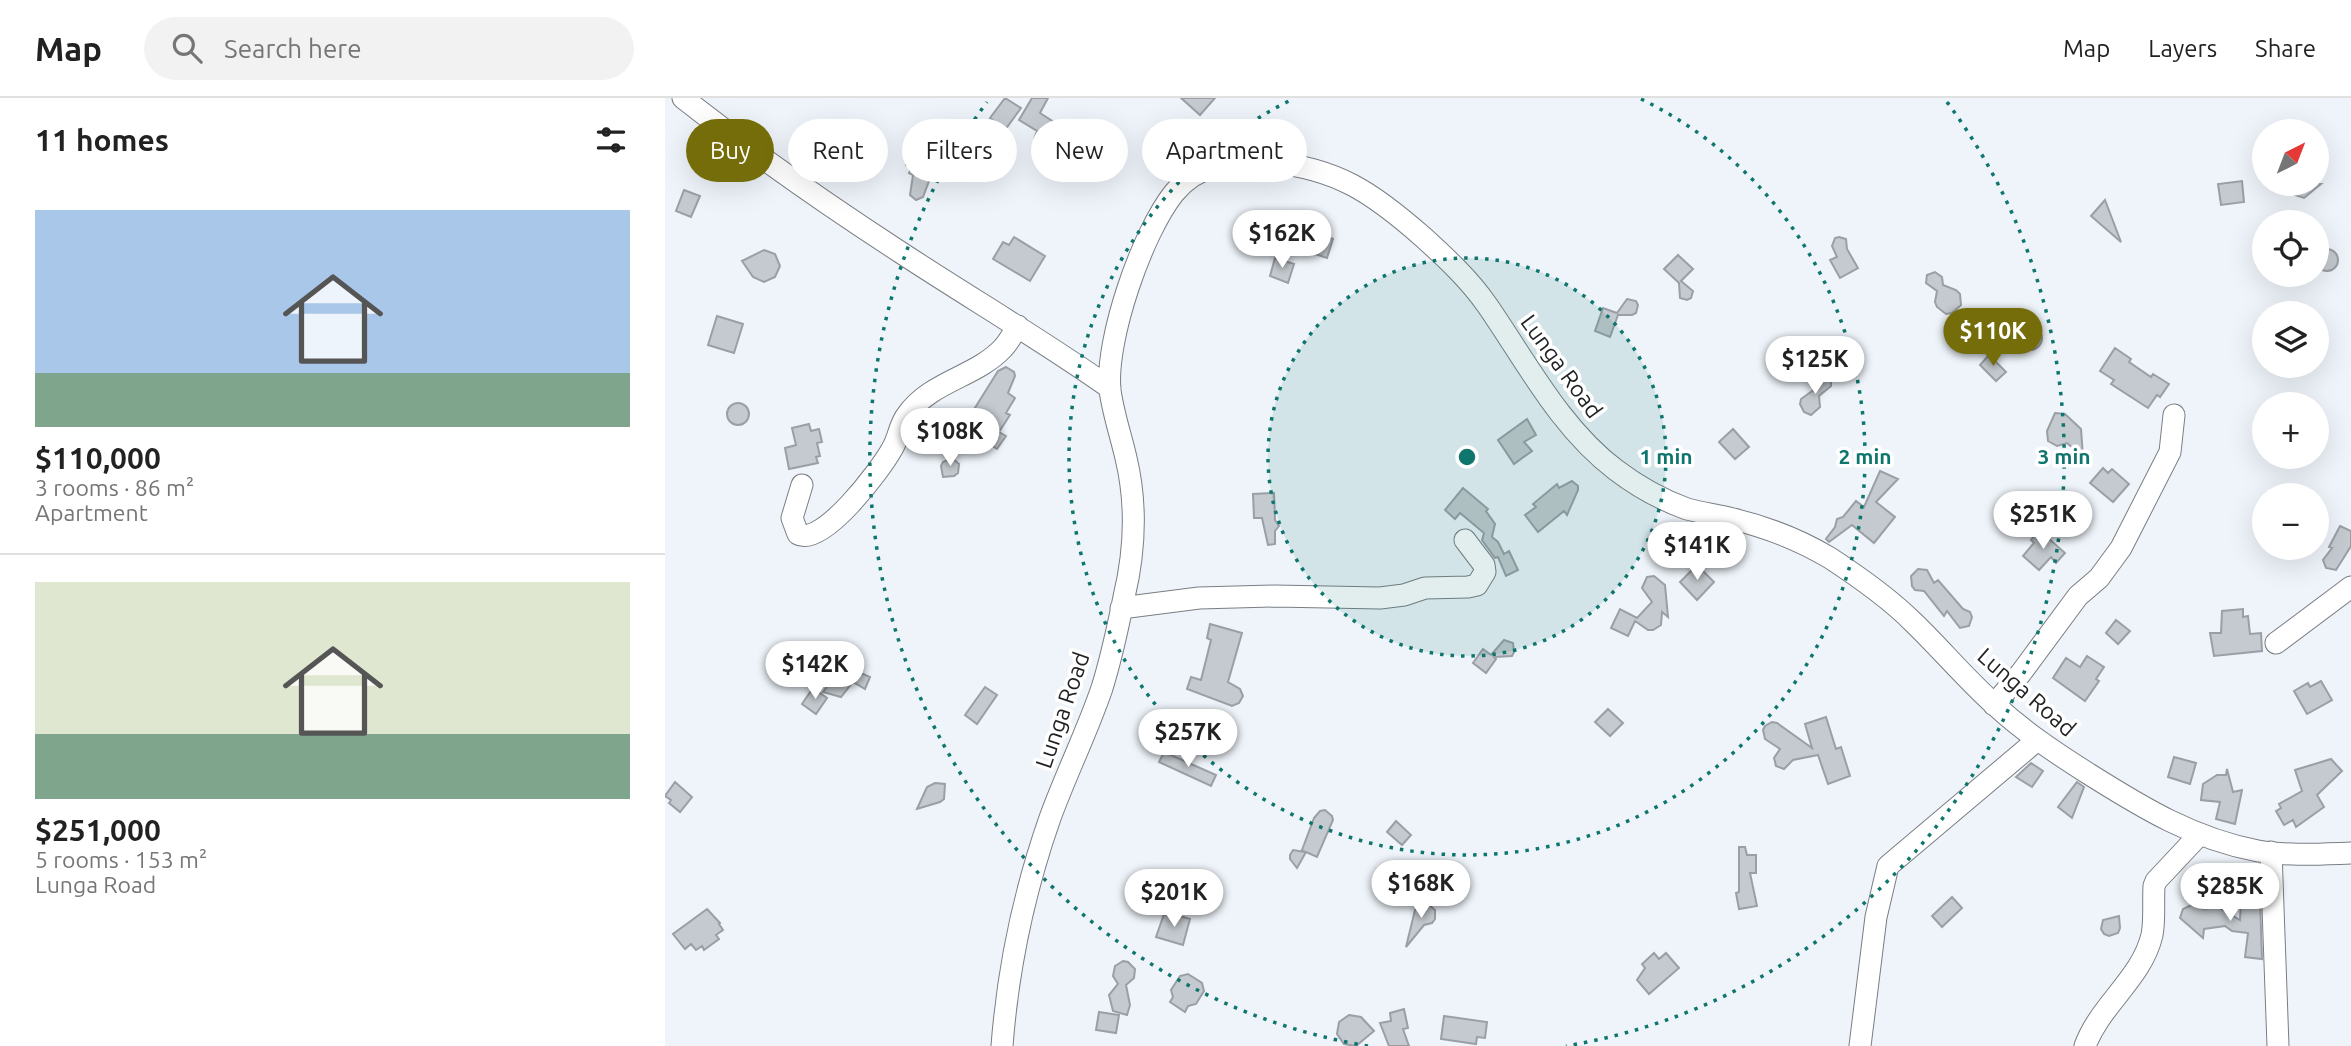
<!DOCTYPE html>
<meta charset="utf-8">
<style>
:root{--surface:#fff;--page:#f2f2f2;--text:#222;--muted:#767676;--line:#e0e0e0;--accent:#746d0a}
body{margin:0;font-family:Ubuntu,sans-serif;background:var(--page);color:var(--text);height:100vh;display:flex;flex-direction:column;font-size:26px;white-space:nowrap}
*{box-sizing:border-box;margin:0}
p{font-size:23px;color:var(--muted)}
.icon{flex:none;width:38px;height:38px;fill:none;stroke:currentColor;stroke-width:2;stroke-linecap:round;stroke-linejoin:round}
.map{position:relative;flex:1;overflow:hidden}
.details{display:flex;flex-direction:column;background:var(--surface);width:665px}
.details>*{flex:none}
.hud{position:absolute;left:21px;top:21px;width:665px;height:63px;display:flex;gap:14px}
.needle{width:46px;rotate:42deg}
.controls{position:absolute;left:1587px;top:21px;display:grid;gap:14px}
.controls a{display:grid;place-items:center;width:77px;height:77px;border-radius:50%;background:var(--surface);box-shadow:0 7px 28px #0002;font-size:35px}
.price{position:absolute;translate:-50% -60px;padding:0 16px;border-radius:24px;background:#fff;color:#222;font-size:23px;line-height:46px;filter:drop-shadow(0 2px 4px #0008)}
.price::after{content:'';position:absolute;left:50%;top:42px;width:21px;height:16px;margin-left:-10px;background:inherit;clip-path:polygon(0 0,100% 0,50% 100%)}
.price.current{background:var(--accent);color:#fff}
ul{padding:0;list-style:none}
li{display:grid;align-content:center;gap:14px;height:371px;padding:0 35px}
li+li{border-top:2px solid var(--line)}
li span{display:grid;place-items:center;height:217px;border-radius:0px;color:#555}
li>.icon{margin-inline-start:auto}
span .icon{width:126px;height:126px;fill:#fffc;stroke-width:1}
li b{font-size:30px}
h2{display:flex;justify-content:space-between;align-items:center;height:84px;padding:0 35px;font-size:30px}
.tag{padding:0 24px;border-radius:32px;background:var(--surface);box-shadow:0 7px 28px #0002;font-size:24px;line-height:63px}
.tag.current{background:var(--accent);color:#fff}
header{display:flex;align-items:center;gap:42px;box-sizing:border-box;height:98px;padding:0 35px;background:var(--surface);border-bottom:2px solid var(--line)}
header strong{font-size:33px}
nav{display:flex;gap:38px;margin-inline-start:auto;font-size:24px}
.search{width:490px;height:63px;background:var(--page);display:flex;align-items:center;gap:18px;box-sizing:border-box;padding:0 24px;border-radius:38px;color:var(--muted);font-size:26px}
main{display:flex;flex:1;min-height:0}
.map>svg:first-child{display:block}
</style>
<header>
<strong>Map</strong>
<div class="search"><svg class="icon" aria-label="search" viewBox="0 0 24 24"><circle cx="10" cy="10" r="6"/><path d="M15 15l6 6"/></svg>Search here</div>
<nav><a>Map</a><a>Layers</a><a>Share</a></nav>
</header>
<main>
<section class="details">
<h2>11 homes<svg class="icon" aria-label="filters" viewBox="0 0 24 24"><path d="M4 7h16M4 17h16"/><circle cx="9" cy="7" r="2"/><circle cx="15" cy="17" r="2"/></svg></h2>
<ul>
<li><span style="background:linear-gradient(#a9c7e8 75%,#7fa58c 0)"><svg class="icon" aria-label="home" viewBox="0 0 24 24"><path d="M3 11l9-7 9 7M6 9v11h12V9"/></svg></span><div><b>$110,000</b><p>3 rooms · 86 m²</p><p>Apartment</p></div></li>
<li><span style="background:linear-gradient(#dfe7d0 70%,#7fa58c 0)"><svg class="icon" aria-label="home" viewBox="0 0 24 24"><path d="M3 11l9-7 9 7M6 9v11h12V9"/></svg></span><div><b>$251,000</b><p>5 rooms · 153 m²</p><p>Lunga Road</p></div></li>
</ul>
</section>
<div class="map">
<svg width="1686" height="948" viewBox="0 0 1686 948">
<rect width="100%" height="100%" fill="#eef4fa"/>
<path fill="#c4cacf" stroke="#9a9fa5" stroke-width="2" d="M340,0L356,10L340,32L325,20Z
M367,0H383L375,15L389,24L418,27V38L388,36L382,48L375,50L371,49L369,41L372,33L354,22Z
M516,0H550L535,17Z
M254,35L278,46L258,99L251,102L245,97L248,77L244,75L247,69L241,67Z
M1577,83L1579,104L1556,107L1553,86Z
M1622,86H1656L1639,100L1630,97Z
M19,92L35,98L26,119L11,113Z
M1440,102L1456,144L1426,118Z
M650,135L668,141L662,160L644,154Z
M349,139L380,158L365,183L328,161L338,144L344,147Z
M1174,139L1181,141L1182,151L1193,170L1175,180L1165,162L1172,159L1167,148L1170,140Z
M1651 162a11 11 0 1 1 22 0a11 11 0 1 1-22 0Z
M99,152L110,156L115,168L110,179L99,184L88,179L77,163Z
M1013,157L1028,171L1016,183L1028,193L1026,200L1022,202L1015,200L1014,185L999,171Z
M610,160L629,166L623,185L605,178Z
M1270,174L1277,179L1278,187L1291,192L1295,196L1296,207L1287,215L1281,216L1272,209L1270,204L1272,193L1261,185L1262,177Z
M962,201L971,203L973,207L971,215L967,217H953L945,239L930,233L938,210L952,215Z
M52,218L78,226L69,255L43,247Z
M1353 240a12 12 0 1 1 24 0a12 12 0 1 1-24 0Z
M1322,231L1330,235L1334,242L1332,248L1323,256L1312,245L1313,236Z
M1450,250L1466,261L1464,264L1486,279L1488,276L1504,286L1495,299L1492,297L1483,310L1446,286L1449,282L1435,273Z
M1324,257L1341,274L1331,283L1315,267Z
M341,269L349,274L350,278L343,295L350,300L341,315L345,317L334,334L341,338L332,351L298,329L333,273Z
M1159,278L1166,284V288L1154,298L1155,309L1146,317L1139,314L1135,306L1136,301L1150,291L1152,281Z
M62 316a11 11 0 1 1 22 0a11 11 0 1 1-22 0Z
M1390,315L1400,316L1416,331L1418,359L1402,345L1392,348L1383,343L1382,333Z
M862,321L871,337L859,344L867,353L849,366L833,342Z
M144,326L146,333L154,331L157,344L152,345L155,358L151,359L153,365L124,371L120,350L131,347L127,330Z
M1068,331L1084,349L1070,361L1054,344Z
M287,360L294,366L293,375L289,378L278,379L276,368L278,364Z
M1438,370L1443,375L1447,371L1464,386L1448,404L1425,385Z
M1215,373L1233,381L1211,404L1230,419L1209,445L1187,427L1164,444L1161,441L1170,429L1172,421L1178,419L1191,403L1199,409Z
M907,383L913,388V392L902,417L899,413L873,434L860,417L871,409L868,406L892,386L894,390Z
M798,390L823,411L821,413L830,426L827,439L833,444L839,456L844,453L853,472L841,478L833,459L830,460L817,442L819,435L795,415L790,421L780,412Z
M609,395L610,422L614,428L610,433V446L603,447L597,420H589L588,396Z
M1675,428L1686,433V448L1671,472L1661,470L1658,462L1667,450L1664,449Z
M1374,432L1400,455L1391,465L1386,459L1374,472L1358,458L1369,445L1366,442Z
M1032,467L1049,484L1032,502L1015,484Z
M1253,471L1262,472L1269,485L1273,482L1298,511L1305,514L1307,519L1304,528L1295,530L1282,513L1279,518L1259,493L1250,492L1247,488L1246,478Z
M989,478L1000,487L1003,519L997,514L996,527L988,532H983L970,523L963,538L946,530L955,511L972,520L987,504L977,490L982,479Z
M1578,511V519L1583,518L1585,536L1596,535L1597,553L1549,558L1545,535H1556L1557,513Z
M1451,522L1465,533L1453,546L1441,535Z
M545,526L577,535L563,584L575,591L578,598L574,605L567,608L522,591L526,579L536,582L546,542L542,540Z
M839,542L848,545L849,554L847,558L829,559L831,561L821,575L808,565L818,551L826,557Z
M1422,558L1439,569L1431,581L1434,583L1420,603L1388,580L1401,560L1415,569Z
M171,564L205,579L200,591L188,584L176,599L158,594L167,582L173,578V574L167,571Z
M1656,583L1667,602L1642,616L1629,593L1643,585L1645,589Z
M320,589L332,597L312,626L300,617Z
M148,590L162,600L151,616L137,606Z
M943,611L958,625L945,638L930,624Z
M1161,619L1171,651L1176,649L1185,678L1163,686L1153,657L1128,662L1119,671L1111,668L1109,660L1115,651L1100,641L1098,632L1100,628L1107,624L1112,625L1147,650L1140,626Z
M499,654L551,677L546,688L494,664Z
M1509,659L1531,665L1525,686L1503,679Z
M1666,661L1677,673L1652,697L1659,709L1631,729L1628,722L1619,727L1611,713L1616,710L1614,706L1637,693L1630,672Z
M1366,665L1378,673L1367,689L1351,679Z
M1562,671L1568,694L1577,692L1570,726L1551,721L1555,704L1536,702L1538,686L1552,677H1561Z
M10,684L27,699L15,714L4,705L6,702L0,698Z
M1412,684L1419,689L1407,720L1393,709Z
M270,685L280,686L279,701L275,704L252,711L262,689Z
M660,712L667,718L668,722L652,759L641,754L632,770L625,761V757L628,752L640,754L637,752L649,720L655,713Z
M731,723L746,737L737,747L722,734Z
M1074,749H1080L1082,757H1091V775H1085L1092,808L1074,811L1071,795L1074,794Z
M1287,799L1297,810L1277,829L1267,818Z
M1576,801H1595L1597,861L1580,859L1583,835L1567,833L1560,828L1539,831L1538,840L1515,820L1518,811L1531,805L1538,811L1553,809L1575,822Z
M758,806H763L770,812V821L767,825L759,827L741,849L750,812Z
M42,811L55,825L54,826L58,832L51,837L54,841L39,852L37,848L31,852L26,846L20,851L8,836Z
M504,815L525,821L518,847L491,839L499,816L503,817Z
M1454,818L1455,830L1453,835L1444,838L1439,836L1436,831L1438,822Z
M989,855L994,861L1001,855L1014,870L984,896L972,882L980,870L977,866Z
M458,863L463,864L470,871L469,880L461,887L465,907L462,917L448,913L444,897L453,886L448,878L450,868Z
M523,876L537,885L539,893L531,906L523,908L520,914L505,904L508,899L506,892L515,878Z
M739,911L743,930L738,931L744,948H724L715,925L726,923L725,915Z
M434,914L454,917L451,935L431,932Z
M684,917L696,919L709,933L691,948L679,946L672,936L674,924Z
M779,918L822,924L820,940L812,939L811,946L776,941Z"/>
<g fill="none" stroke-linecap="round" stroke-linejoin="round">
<defs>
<path id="minor" d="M18,0C88,55 161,106 235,154C305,200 377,242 445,290
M137,387L127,420L133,436C157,450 216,371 227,351C234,340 234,327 242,317C266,283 311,279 338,250C344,244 348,235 353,228
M456,510L534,500L610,498L715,500L739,497L760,490L803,489L812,487L820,474L819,467L800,442
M1611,545L1686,489
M1329,607L1356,575L1413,498L1434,480L1456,450L1505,354L1509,317
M1606,754L1613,948
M337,948C343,870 359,794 385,720C401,676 422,634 437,590C446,561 453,529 459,499C470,453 472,406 461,360C456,338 448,315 445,292C440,242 477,135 509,95C533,66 568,61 604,64C672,70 708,95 758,139C781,160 804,181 822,207C861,263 895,330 951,372C972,388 997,402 1022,411C1037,415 1053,417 1068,421C1101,429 1135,442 1165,460C1194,479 1223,499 1248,524C1276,551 1301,581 1330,607C1359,634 1391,655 1424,676C1478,710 1529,741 1593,753C1623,758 1655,756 1686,755
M1195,948L1211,819L1223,768L1371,643
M1420,948C1435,907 1477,880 1487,837C1490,822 1488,804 1489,788L1491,783L1535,736"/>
</defs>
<use href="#minor" stroke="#797e83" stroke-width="23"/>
<use href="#minor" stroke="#fff" stroke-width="21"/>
</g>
<circle cx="802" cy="359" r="199" fill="#0f766e" fill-opacity=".12"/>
<g fill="none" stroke="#0f766e" stroke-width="3.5" stroke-dasharray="3.5 7">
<circle cx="802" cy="359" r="199"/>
<path d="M976 1A398 398 0 1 1 628 1"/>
<path d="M703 948A597 597 0 0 1 322 4M1282 4A597 597 0 0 1 901 948"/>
</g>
<g text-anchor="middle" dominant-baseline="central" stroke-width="7" stroke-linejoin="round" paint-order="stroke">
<g font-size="23" fill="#1e2022" stroke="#fff">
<text transform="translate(897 268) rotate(54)">Lunga Road</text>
<text transform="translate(1362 594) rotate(41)">Lunga Road</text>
<text transform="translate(397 612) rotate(-71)">Lunga Road</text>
</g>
</g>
<circle cx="802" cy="359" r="10" fill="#0f766e" stroke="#fff" stroke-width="3.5"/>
<g font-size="21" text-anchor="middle" font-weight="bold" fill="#0f766e" stroke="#fff" stroke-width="7" stroke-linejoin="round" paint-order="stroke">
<text x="1001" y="366">1 min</text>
<text x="1200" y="366">2 min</text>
<text x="1399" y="366">3 min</text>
</g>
</svg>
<div class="controls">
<a><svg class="needle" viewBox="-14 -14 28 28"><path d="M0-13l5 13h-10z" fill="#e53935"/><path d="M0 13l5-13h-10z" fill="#767676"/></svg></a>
<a><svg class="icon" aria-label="locate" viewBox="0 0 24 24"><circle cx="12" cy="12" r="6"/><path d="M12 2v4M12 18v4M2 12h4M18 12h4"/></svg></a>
<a><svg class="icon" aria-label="layers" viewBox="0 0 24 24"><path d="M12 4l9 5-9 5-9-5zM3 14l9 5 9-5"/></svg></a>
<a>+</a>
<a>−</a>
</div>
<b class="price" style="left:617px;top:172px">$162K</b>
<b class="price current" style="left:1328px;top:270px">$110K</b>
<b class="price" style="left:1150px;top:298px">$125K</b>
<b class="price" style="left:285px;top:370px">$108K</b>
<b class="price" style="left:1378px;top:453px">$251K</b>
<b class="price" style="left:1032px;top:484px">$141K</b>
<b class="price" style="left:150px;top:603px">$142K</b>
<b class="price" style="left:523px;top:671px">$257K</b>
<b class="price" style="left:756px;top:822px">$168K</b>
<b class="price" style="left:1565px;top:825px">$285K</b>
<b class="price" style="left:509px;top:831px">$201K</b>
<div class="hud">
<a class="tag current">Buy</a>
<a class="tag">Rent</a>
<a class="tag">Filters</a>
<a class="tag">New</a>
<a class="tag">Apartment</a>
</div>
</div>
</main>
